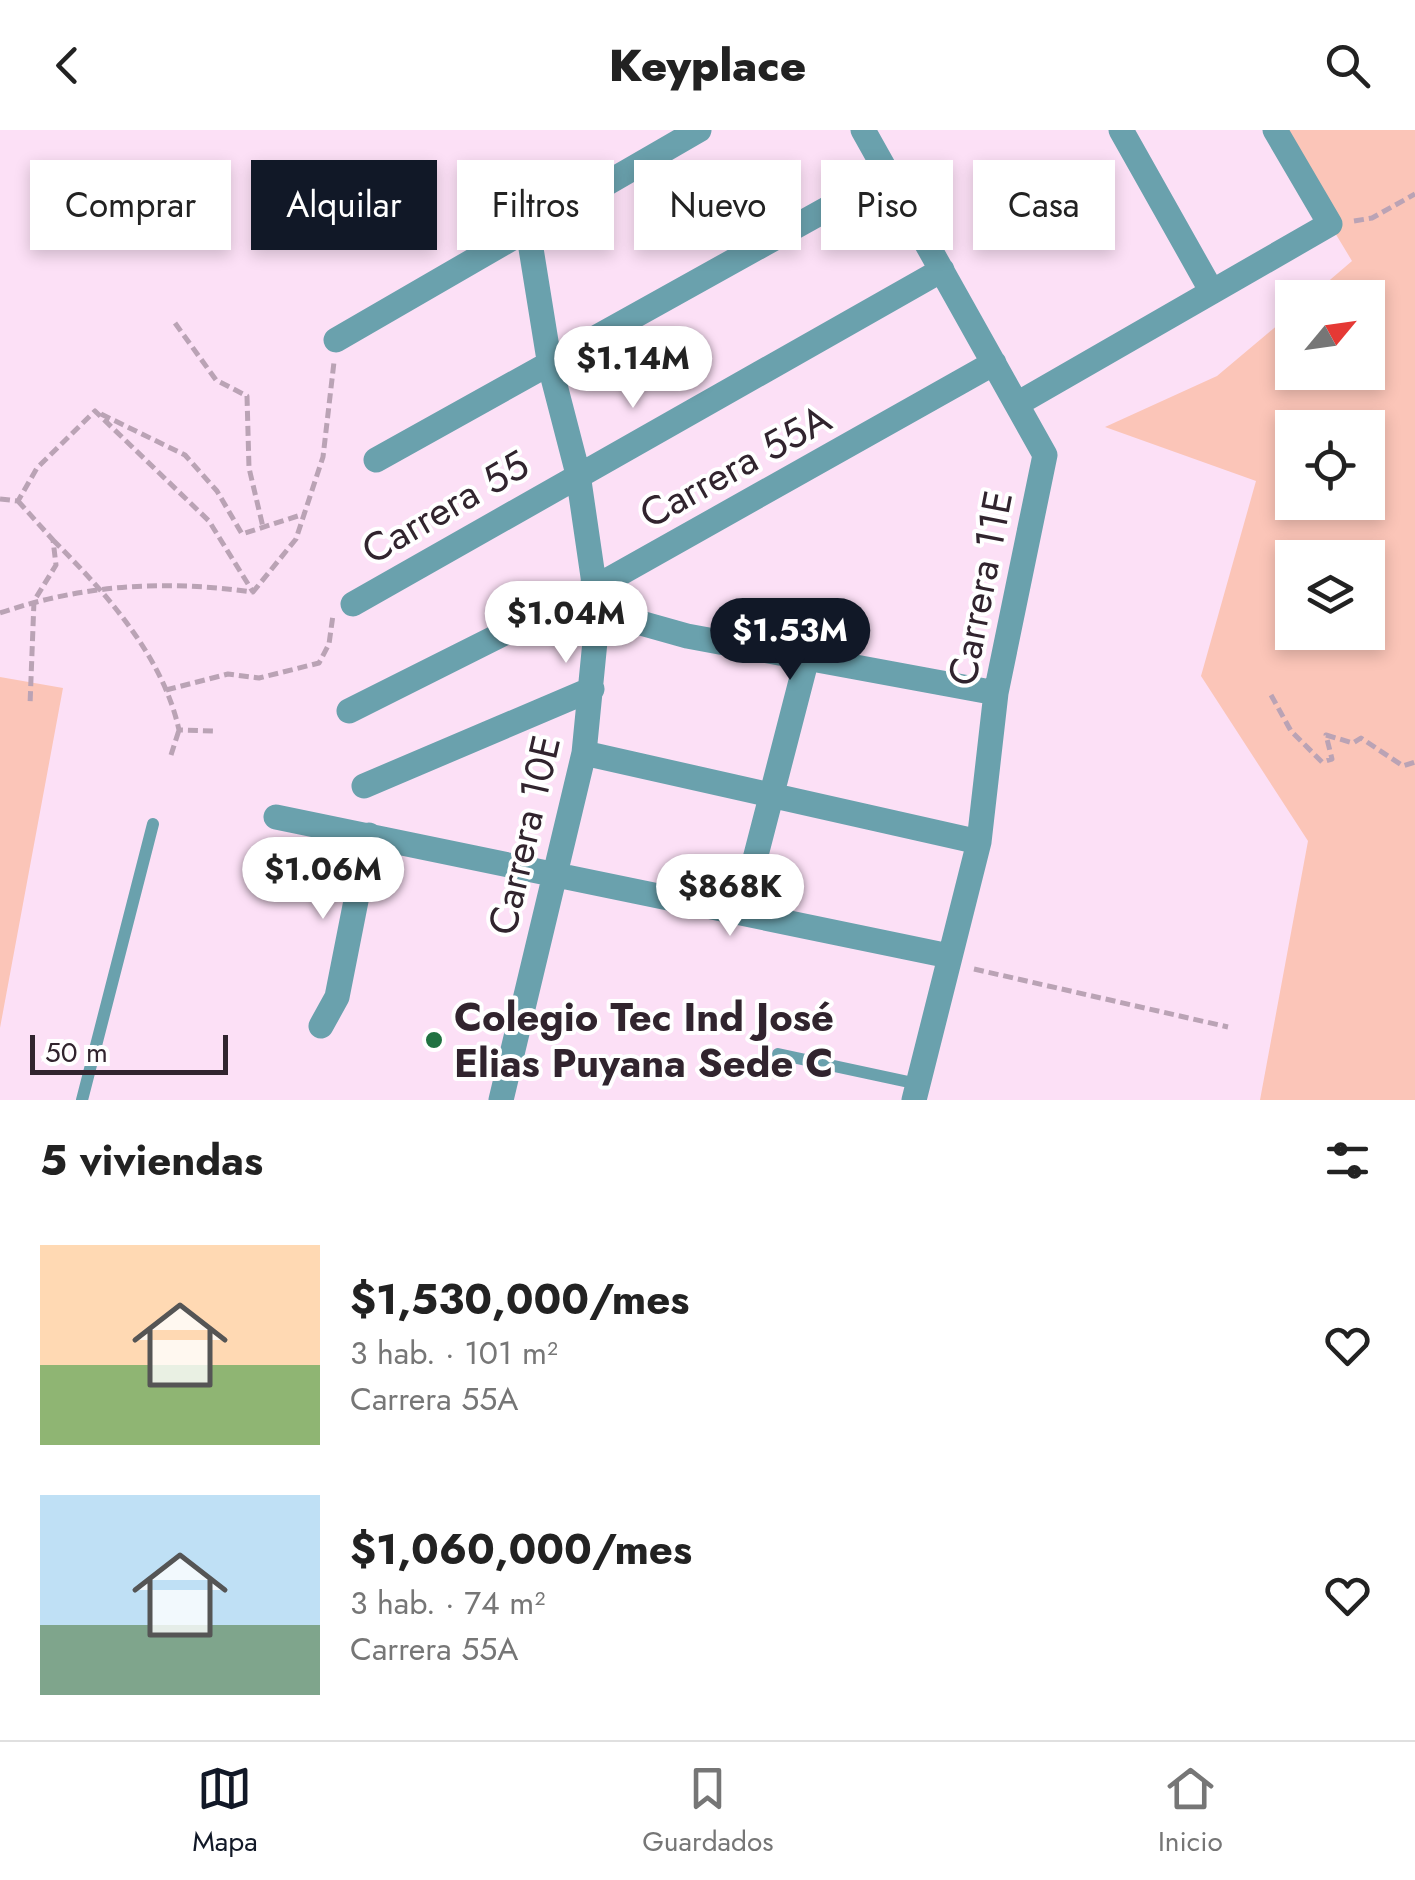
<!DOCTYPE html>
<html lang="es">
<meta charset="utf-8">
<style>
:root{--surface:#fff;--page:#f2f2f2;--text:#222;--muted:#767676;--line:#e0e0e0;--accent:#111827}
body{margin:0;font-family:Jost,sans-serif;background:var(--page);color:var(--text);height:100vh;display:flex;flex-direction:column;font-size:38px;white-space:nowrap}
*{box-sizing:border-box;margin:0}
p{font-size:32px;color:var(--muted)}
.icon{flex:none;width:55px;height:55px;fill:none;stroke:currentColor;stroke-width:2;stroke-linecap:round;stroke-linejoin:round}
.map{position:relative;height:970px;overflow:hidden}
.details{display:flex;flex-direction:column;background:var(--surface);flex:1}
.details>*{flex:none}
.guide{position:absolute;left:30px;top:30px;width:1355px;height:90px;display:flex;gap:20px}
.needle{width:65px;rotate:61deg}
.buttons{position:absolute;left:1275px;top:150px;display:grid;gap:20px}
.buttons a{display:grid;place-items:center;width:110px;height:110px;border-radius:0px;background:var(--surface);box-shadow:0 5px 15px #0003;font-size:50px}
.scale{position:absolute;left:30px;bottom:25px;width:198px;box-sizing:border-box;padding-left:10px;border:5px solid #31242e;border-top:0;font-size:28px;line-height:35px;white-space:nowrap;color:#31242e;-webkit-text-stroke:8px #fff;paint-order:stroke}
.price{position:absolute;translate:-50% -85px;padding:0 22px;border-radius:35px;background:#fff;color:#222;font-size:32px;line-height:65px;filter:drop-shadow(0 2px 5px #0008)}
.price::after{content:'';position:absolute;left:50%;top:60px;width:30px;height:22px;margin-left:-15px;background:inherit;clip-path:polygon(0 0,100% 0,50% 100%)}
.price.current{background:var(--accent);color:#fff}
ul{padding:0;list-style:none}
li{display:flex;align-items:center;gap:30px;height:250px;padding:0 40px}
li span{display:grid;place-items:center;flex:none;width:280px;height:200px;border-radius:0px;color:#555}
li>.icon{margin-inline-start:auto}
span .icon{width:120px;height:120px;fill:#fffc;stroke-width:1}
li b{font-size:42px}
h2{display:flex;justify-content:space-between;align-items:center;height:120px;padding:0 40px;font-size:42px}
.tag{padding:0 35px;border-radius:0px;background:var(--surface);box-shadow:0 5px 15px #0003;font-size:35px;line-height:90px}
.tag.current{background:var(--accent);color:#fff}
header{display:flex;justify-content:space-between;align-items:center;height:130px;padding:0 40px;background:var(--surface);font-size:45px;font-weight:800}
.menu{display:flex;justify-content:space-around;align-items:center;height:140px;border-top:2px solid var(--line);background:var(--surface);font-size:28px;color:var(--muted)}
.menu a{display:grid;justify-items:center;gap:5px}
.menu .current{color:var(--accent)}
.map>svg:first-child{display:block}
</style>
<header><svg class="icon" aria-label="back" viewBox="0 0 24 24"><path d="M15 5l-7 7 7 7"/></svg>Keyplace<svg class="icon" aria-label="search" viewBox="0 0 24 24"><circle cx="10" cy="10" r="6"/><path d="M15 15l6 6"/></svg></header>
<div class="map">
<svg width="1415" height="970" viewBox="0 0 1415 970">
<rect width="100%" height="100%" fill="#fce0f6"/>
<path fill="#fbc5b8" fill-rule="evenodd" d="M1273,0H1415V970H1260L1308,711L1201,546L1256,351L1105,297L1217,246L1292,183V242H1368V168L1310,167L1352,131ZM1292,298H1368V372H1292ZM1292,428H1368V502H1292Z
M0,547L63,558L0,898Z"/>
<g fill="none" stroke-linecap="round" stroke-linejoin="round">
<path stroke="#baa3b5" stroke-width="5" stroke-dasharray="10 5" stroke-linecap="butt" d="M1354,91L1372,88L1415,64
M175,193L216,250L247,266L249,338L263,397
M101,284L185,325L217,361L242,404L304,384
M0,369L18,371L37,338L95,281L209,391L253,462
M18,371L53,410L56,435L34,471L30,575
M53,410C105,462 163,526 179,600L213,601
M0,483C85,454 165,450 253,462L296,409L323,327L334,232
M166,560L228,544L259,548L319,533L329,514L333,485
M1271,565L1291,601L1322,632L1332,629L1326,605L1353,613L1361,608L1403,636L1415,632
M171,625L179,600
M974,839L1228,897"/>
<path stroke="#6aa1ad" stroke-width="12" d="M778,924L918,954
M82,970L153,694"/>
<path stroke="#6aa1ad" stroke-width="25" d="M863,0L1045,325L996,563L979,712L914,970
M1121,0L1211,160
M336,210L699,0
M1017,274L1330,94L1275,0
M376,330L888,45
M353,474L942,140
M598,481L687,506L996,563
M349,581L594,458L994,233
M584,623L979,712
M364,656L592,559
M276,687L949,826
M741,783L807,528
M321,896L337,867L369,705
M501,970L584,623L598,481L578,344L550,236L528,100"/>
</g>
<circle fill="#207141" stroke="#fff" stroke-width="4" cx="434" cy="910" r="10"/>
<g text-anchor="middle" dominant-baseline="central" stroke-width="8" stroke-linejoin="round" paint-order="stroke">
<g font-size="40" fill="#31242e" stroke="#fff">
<text transform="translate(735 336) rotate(-29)">Carrera 55A</text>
<text transform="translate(445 377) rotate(-30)">Carrera 55</text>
<text transform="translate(980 458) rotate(-79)">Carrera 11E</text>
<text transform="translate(524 705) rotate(-77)">Carrera 10E</text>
</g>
<g font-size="40" font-weight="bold" fill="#31242e" stroke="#fff" text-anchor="start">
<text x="454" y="887">Colegio Tec Ind José<tspan x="454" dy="46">Elias Puyana Sede C</tspan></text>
</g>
</g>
</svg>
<div class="buttons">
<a><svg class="needle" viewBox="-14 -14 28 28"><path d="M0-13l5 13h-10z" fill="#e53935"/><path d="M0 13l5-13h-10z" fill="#767676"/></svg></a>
<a><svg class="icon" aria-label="locate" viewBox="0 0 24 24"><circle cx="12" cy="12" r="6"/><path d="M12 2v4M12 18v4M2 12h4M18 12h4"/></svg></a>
<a><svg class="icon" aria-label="layers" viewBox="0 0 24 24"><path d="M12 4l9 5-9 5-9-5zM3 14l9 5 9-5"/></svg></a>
</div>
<div class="scale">50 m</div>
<b class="price" style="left:633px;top:281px">$1.14M</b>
<b class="price" style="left:566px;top:536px">$1.04M</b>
<b class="price current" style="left:790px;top:553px">$1.53M</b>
<b class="price" style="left:323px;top:792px">$1.06M</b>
<b class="price" style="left:730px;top:809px">$868K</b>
<div class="guide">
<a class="tag">Comprar</a>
<a class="tag current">Alquilar</a>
<a class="tag">Filtros</a>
<a class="tag">Nuevo</a>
<a class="tag">Piso</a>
<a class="tag">Casa</a>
</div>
</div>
<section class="details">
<h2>5 viviendas<svg class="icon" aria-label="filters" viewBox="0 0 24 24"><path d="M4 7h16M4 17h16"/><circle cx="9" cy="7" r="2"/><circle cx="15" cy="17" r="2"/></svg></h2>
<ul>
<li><span style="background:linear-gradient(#ffd9b3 60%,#8fb573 0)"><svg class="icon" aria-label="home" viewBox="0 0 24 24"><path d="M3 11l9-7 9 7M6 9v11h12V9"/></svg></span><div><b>$1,530,000/mes</b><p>3 hab. · 101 m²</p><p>Carrera 55A</p></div><svg class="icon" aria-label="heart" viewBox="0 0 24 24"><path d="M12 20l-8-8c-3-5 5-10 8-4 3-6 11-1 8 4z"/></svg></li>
<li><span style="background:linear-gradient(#bfe0f5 65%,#7fa58c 0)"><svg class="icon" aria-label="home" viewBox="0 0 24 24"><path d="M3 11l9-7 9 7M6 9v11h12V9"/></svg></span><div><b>$1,060,000/mes</b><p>3 hab. · 74 m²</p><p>Carrera 55A</p></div><svg class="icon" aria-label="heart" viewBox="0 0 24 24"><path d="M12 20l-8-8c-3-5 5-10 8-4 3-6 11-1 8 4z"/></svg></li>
</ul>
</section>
<nav class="menu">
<a class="current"><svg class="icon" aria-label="map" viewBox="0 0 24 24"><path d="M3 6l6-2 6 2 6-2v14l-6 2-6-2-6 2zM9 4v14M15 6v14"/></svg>Mapa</a>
<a><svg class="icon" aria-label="saved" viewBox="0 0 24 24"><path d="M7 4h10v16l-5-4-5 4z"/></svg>Guardados</a>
<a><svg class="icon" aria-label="home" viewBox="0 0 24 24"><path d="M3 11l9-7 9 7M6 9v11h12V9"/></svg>Inicio</a>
</nav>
